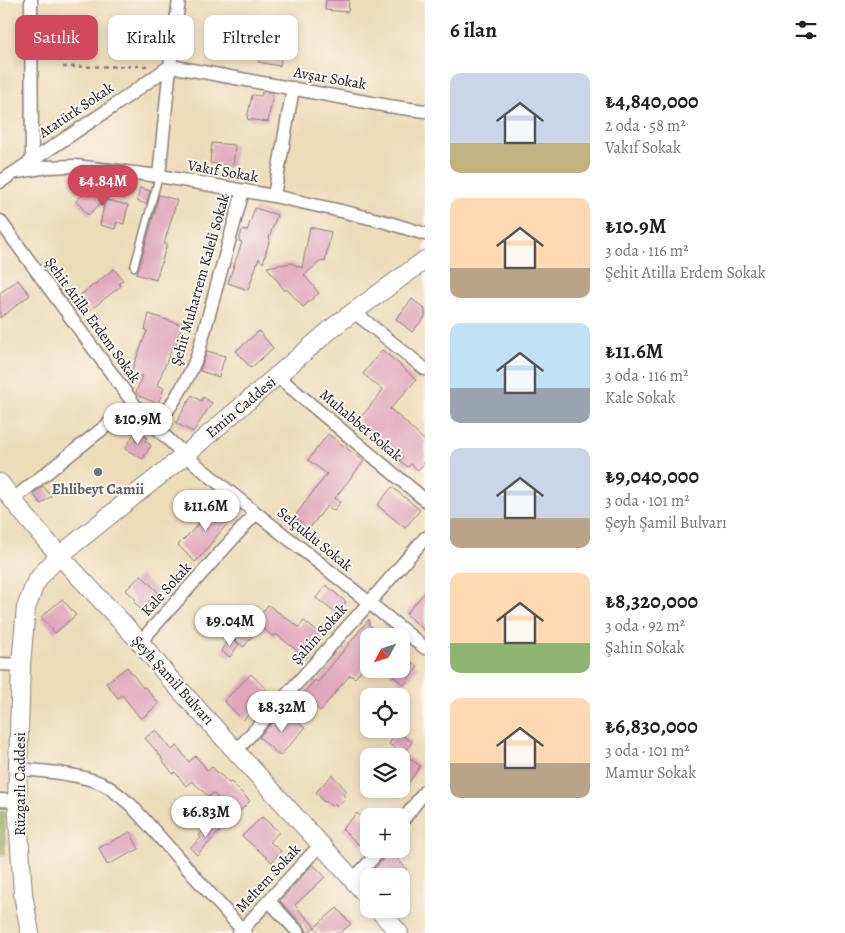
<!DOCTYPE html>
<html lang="tr">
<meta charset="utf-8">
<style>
:root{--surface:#fff;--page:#f2f2f2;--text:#202124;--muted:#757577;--accent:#d1495b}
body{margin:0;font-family:Alegreya,serif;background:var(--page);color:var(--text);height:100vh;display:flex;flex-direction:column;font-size:19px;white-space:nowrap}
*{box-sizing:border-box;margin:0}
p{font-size:16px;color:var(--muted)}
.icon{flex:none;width:28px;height:28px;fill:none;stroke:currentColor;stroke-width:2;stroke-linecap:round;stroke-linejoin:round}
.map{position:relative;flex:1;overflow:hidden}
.details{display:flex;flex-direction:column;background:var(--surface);width:420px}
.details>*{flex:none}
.guide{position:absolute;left:15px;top:15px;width:335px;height:45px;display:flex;gap:10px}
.needle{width:32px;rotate:230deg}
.tools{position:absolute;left:360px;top:628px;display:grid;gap:10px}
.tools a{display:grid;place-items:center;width:50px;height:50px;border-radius:10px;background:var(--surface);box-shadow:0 2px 8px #0003;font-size:25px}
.price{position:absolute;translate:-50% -42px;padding:0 11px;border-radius:18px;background:#fff;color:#222;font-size:16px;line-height:32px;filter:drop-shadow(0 1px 2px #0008)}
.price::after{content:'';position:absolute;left:50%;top:30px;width:15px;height:11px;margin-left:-8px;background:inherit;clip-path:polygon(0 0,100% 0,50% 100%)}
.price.current{background:var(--accent);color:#fff}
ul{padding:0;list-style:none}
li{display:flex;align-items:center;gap:15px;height:125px;padding:0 25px}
li span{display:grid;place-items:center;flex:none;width:140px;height:100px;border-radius:10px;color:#555}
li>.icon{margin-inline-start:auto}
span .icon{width:60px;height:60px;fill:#fffc;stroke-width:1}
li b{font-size:21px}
h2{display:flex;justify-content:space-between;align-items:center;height:60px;padding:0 25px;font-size:21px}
.pill{padding:0 18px;border-radius:10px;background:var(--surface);box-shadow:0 2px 8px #0003;font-size:18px;line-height:45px}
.pill.current{background:var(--accent);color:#fff}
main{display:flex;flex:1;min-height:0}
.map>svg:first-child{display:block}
</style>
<main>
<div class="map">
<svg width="425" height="933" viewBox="0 0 425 933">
<rect width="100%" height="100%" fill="#fbf7ec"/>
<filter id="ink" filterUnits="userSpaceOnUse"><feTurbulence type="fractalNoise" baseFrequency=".02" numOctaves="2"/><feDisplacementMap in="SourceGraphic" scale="10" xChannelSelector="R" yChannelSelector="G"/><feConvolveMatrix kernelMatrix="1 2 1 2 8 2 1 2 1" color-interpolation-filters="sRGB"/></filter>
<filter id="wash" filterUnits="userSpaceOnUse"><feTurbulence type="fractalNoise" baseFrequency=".0096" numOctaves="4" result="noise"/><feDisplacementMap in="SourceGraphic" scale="20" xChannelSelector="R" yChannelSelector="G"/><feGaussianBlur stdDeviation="1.12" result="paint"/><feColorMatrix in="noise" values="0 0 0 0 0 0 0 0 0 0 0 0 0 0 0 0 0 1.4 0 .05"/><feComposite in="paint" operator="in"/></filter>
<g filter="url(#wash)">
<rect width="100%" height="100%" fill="#eddcba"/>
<path fill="#a8bd62" stroke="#65704e" d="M0,812H4L5,855H0Z"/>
<g id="blocks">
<path fill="#e0a8bd" d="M326,0H349L348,12L325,10Z
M46,18L68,20L66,50L43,48Z
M263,30L284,33L280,66L258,62Z
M262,92L273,93L268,122L247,119L252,95L261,96Z
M212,143L235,145L233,166L210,163Z
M96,184L108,198L106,200L128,205L124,224L117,222L115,229L100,225L105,200L88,215L76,201Z
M140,188L150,191L146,204L137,201Z
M159,195L177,200L164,244H167L156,280L136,274L139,268Z
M255,208L277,215L269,238H270L263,263L259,258L248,290L228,283L242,242L239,241L242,230L247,231Z
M310,227L331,232L325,262L321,261L304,275L319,293L303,307L287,289L285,291L267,267L291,263L302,268Z
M114,269L123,280L119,283L121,286L90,310L79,296Z
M18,280L30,295L0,318V293Z
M412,299L425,309V317L412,332L396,319Z
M149,314L182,325L176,345L174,344L157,385L164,388L158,404L139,396L136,392L142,376L131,372L147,331L145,330Z
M259,331L273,348L251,368L236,351Z
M382,350L397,362L416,380L390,409L408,424V425L425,441V462L418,470L411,464L408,467L400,461L403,457L375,434V435L370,431L368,434L359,427L362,423L358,421L383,390L363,374Z
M207,351L225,356L219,377L200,371Z
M192,395L201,401L203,397L212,403L193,432L176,423Z
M136,430L147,437L145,441L151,445L143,459L125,449Z
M328,434L364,461L335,498L340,502L334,511L327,506L309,529L294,517L327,474L308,460Z
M43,486L51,496L41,504L33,494Z
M392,487L420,510L405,528L377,505Z
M216,501L234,516L207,548L208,549L195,562L178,545L193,530Z
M141,575L158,592L141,610L134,602L136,600L126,590Z
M326,585L346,602L337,614L316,598Z
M425,592V631L406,614Z
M62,599L76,615L55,633L41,617Z
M268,605L299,627L304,621L323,636L306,658L276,634L274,637L255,622Z
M369,619V625L383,636H369V661L355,678L350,675L320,711L301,696L315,680L318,682Z
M242,623L255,632L244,647L232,638Z
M230,637L239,644L230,657L221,651Z
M401,654L418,667L404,685L385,669H401Z
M127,667L143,688L145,687L159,704L141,719L122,695L118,698L106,683Z
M251,674L270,693L243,720L224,701Z
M284,710L305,728L280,756L259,737Z
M156,730L172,750L177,746L189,762L196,756L208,771L212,767L229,783L231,782L250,801L235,816L213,793L209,797L192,781L186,786L175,772L173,774L161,758H162L145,738Z
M397,732L412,742L404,754L420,766L408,784L401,779V752L389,744Z
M332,775L347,791L343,795L346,798L337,806L334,803L331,806L326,801L324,802L316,792Z
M357,813L369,824V835L359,845L342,829Z
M262,817L279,832L270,842L281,851L272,862L242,836Z
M211,824L213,827L216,824L221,830L197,855L190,848L201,838L199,835Z
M130,832L139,849L107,865L99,848Z
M390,852L407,869L399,876H383L375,868Z
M313,864L325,877L295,905L315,927L307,933L305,927L280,901Z
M337,908L351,924L340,933H320L315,927Z"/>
</g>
</g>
<g filter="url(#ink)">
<use href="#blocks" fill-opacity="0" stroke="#887f7a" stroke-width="1"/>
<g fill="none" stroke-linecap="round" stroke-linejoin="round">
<defs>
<path id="lane" d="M134,267L159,176"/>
<path id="street" d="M31,0L32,159
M17,172L48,167L75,166L159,176L274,196L341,211L386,222L425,234
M159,176L170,66L179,0
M0,182L111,108L170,66L388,106L425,111
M274,196L293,88
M0,221L134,404C170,445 213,479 256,513C312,557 369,602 425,648
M354,312L425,369
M277,376L425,500
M156,428C172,404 188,381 198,354L243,191
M12,500L134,404
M140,642L256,513
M0,664L21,665
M236,751L369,603L425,538
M19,769C43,771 81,774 103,784C113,789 122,798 131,805L245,933
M0,800L17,801
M401,823L425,791
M353,880L381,849
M269,901L299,933
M239,933L320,845"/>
<path id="secondary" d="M0,483C42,541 92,589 140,642C150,654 160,667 171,680C237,753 304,825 369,898
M378,909L399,933
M30,933L23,894L17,801L21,665L25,618L26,608L35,584L42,574L59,556L185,455L337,324L425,260"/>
</defs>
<use href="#lane" stroke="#887f7a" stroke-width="9"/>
<use href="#street" stroke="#887f7a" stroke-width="15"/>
<use href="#secondary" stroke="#887f7a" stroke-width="20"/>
<path stroke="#887f7a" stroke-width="2.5" stroke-dasharray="4 4" stroke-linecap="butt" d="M63,67L149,66"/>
<use href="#lane" stroke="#fff" stroke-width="6"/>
<use href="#street" stroke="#fff" stroke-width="12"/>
<use href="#secondary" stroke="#fff" stroke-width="18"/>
</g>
</g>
<circle fill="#6b7280" stroke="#fbf7ec" stroke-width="2" cx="98" cy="472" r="5"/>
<g text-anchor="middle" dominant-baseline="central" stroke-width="4" stroke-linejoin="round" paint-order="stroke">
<g font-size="15" fill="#22223b" stroke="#fbf7ec">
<text transform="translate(330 78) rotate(10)">Avşar Sokak</text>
<text transform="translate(76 110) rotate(-34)">Atatürk Sokak</text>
<text transform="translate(223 171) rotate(10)">Vakıf Sokak</text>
<text transform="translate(200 280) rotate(-74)">Şehit Muharrem Kaleli Sokak</text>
<text transform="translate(93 320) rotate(54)">Şehit Atilla Erdem Sokak</text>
<text transform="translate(241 407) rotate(-40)">Emin Caddesi</text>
<text transform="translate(361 425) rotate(40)">Muhabbet Sokak</text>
<text transform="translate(315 539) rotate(39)">Selçuklu Sokak</text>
<text transform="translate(166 589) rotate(-48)">Kale Sokak</text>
<text transform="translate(319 634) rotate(-48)">Şahin Sokak</text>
<text transform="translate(173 680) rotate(48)">Şeyh Şamil Bulvarı</text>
<text transform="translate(20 784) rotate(-90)">Rüzgarlı Caddesi</text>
<text transform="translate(268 878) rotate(-47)">Meltem Sokak</text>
</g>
<g font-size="15" font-weight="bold" fill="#5b616d" stroke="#fbf7ec">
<text x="98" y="489">Ehlibeyt Camii</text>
</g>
</g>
</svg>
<div class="tools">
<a><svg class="needle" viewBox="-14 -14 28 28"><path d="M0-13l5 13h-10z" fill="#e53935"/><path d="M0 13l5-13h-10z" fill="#757577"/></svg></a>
<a><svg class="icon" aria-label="locate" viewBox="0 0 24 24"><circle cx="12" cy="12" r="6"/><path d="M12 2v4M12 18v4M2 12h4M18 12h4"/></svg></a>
<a><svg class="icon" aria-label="layers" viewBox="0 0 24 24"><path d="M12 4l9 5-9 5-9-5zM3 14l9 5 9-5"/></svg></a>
<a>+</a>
<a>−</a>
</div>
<b class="price current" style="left:103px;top:207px">₺4.84M</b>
<b class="price" style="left:138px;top:445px">₺10.9M</b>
<b class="price" style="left:206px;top:532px">₺11.6M</b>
<b class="price" style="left:230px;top:647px">₺9.04M</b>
<b class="price" style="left:282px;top:733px">₺8.32M</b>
<b class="price" style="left:206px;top:838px">₺6.83M</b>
<div class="guide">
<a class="pill current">Satılık</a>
<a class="pill">Kiralık</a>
<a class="pill">Filtreler</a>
</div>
</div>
<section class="details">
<h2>6 ilan<svg class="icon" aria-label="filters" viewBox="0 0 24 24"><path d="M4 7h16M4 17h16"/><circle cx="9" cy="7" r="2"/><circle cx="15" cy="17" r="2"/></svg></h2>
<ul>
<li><span style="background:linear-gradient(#c9d6e8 70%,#c2b280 0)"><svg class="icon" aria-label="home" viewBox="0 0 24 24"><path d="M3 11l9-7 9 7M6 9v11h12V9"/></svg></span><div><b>₺4,840,000</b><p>2 oda · 58 m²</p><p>Vakıf Sokak</p></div></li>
<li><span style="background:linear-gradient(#ffd9b3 70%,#b9a48a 0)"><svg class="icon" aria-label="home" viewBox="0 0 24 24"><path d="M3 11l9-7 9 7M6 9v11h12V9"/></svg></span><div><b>₺10.9M</b><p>3 oda · 116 m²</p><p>Şehit Atilla Erdem Sokak</p></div></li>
<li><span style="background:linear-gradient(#bfe0f5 65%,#9aa5b1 0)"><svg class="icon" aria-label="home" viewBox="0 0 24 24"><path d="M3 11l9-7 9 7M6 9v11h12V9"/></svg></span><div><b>₺11.6M</b><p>3 oda · 116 m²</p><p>Kale Sokak</p></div></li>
<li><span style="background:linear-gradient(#c9d6e8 70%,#b9a48a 0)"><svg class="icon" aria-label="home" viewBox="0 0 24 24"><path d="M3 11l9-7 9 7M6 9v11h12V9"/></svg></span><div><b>₺9,040,000</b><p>3 oda · 101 m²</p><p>Şeyh Şamil Bulvarı</p></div></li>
<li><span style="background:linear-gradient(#ffd9b3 70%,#8fb573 0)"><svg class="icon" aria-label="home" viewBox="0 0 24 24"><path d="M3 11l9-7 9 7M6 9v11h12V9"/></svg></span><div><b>₺8,320,000</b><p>3 oda · 92 m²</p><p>Şahin Sokak</p></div></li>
<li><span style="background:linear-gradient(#ffd9b3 65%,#b9a48a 0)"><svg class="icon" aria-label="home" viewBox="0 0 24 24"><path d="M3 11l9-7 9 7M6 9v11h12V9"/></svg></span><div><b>₺6,830,000</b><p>3 oda · 101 m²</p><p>Mamur Sokak</p></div></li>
</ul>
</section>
</main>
